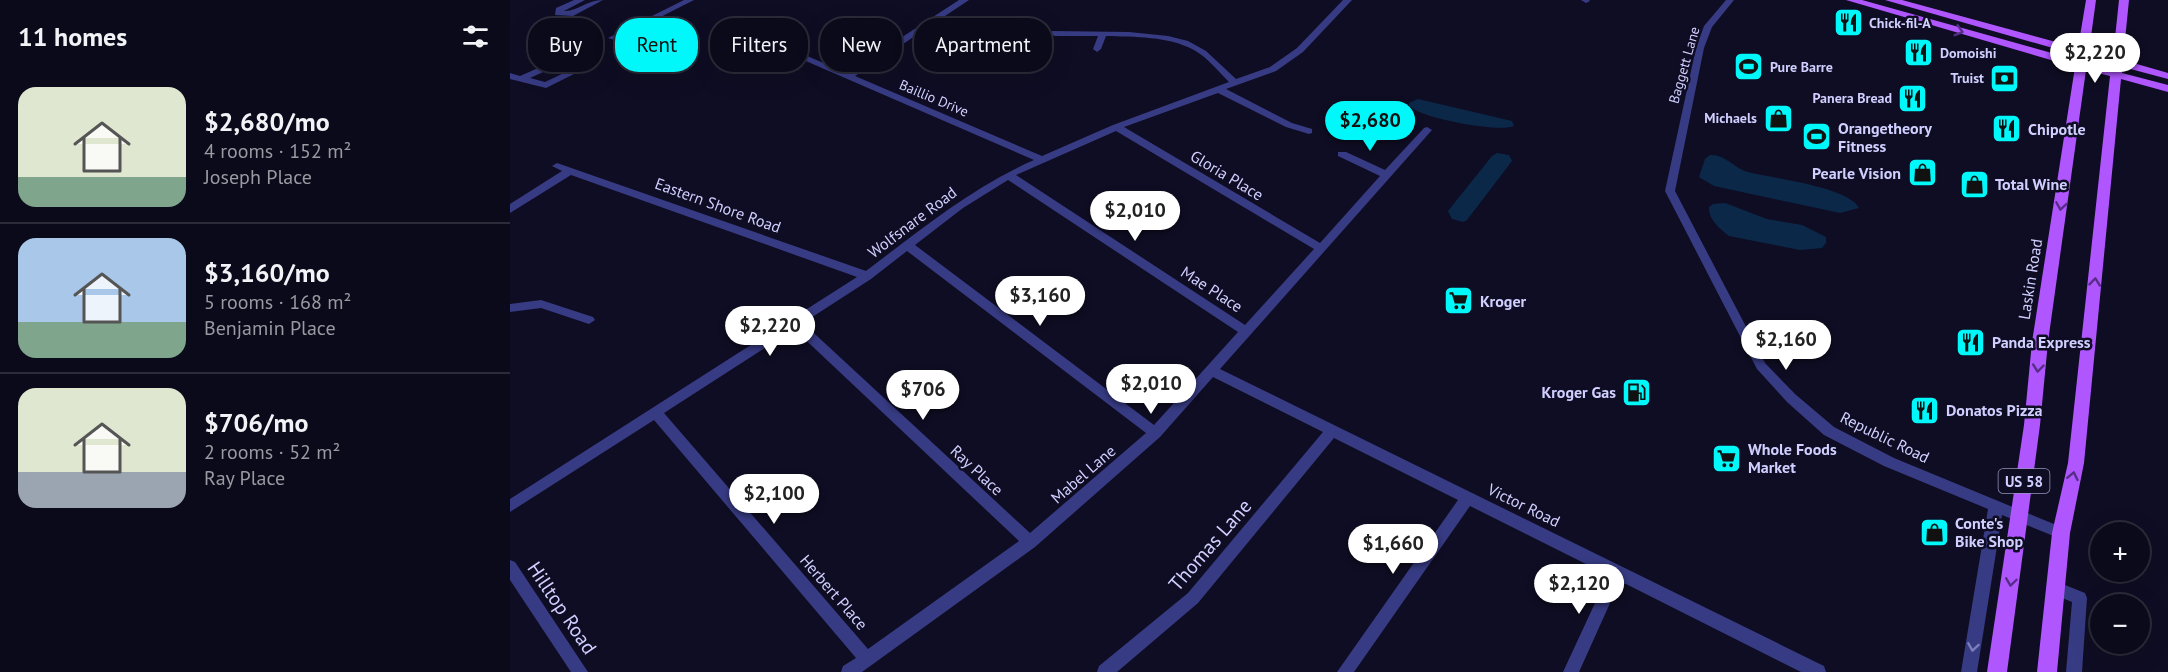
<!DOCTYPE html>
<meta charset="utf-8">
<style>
:root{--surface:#0b0a1a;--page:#191827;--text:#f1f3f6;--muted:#9a9aa2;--line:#2b2b39;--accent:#00f8fa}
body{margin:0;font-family:"PT Sans",sans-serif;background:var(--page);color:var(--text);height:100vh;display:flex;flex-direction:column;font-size:22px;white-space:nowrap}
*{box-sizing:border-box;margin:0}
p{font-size:20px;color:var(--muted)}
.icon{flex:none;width:33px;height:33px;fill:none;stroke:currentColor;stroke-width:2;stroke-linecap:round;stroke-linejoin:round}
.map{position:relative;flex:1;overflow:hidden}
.drawer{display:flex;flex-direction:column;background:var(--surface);width:510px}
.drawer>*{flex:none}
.hud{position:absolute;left:18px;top:18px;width:570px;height:54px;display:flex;gap:12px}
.fabs{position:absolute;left:1580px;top:522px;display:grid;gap:12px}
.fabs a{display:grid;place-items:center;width:60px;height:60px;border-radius:50%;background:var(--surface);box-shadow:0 6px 24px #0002,0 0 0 2px var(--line);font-size:30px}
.price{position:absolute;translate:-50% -51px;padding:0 14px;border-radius:21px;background:#fff;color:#222;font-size:20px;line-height:39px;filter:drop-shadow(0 2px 3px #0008)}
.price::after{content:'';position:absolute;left:50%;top:36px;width:18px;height:14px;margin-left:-9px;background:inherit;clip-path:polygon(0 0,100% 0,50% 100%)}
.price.active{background:var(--accent);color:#111}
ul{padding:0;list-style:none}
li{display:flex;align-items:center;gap:18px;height:150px;padding:0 18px}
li+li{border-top:2px solid var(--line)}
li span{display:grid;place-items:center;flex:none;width:168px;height:120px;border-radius:18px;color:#555}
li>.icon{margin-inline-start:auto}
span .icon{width:72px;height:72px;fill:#fffc;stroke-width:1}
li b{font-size:26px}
h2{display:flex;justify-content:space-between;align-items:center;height:72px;padding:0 18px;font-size:26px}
.tag{padding:0 21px;border-radius:24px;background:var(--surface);box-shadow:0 6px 24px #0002,0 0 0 2px var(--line);font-size:21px;line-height:54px}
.tag.active{background:var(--accent);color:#111}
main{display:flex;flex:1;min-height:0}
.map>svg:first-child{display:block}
</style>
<main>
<section class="drawer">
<h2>11 homes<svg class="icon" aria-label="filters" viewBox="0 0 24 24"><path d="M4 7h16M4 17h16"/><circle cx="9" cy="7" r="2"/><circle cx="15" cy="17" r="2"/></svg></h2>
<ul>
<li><span style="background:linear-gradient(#dfe7d0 75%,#7fa58c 0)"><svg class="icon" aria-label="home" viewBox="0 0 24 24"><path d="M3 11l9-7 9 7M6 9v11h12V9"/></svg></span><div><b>$2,680/mo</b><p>4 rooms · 152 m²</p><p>Joseph Place</p></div></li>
<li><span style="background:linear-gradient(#a9c7e8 70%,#7fa58c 0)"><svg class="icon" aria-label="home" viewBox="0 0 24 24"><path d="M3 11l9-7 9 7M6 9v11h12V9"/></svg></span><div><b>$3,160/mo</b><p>5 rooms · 168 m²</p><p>Benjamin Place</p></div></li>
<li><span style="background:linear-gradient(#dfe7d0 70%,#9aa5b1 0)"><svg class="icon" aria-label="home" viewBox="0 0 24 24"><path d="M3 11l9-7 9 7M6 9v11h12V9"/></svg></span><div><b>$706/mo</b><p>2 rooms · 52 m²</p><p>Ray Place</p></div></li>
</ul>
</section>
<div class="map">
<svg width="1658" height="672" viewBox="0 0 1658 672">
<rect width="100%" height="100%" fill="#0f0d23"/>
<path fill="#0b2849" d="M908,99L1002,121L1004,126C989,133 910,118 899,106V103Z
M987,153L999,155L1002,161L957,220L953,222L942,219L938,211L982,156Z
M1200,155C1215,154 1224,168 1238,172C1261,178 1339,187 1349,208L1330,213L1204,186L1189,177L1195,159Z
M1215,203L1257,219L1292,225L1316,237V243L1312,248L1290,250L1219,236C1210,229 1198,219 1199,207L1203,204Z"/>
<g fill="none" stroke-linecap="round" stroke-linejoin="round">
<path fill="#373b83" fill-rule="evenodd" d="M64,0H75L54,11C67,12 76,0 93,0L63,16L45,15L46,8Z
M174,0H184L105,40L98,38Z
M449,0H459L345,76L532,156L603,125L719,82C708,71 698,58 684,50C658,36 625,37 596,36L591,49L587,52L583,49L588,36H545L542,35V31L619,32L658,36L678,41L696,51L726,79L760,67L787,48L833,0H842L793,52L766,71L716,89L782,123L802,129V133L799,134L776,127L708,93L614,127L810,243L870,176L828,156V152H836L875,170L914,128L917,127L922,130L710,369L1314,666L1316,672H1291L1110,581L1069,672H1053L1098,575L960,506L844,672H827L948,500L824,438L688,603L607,672H587L589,666L678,593L813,432L703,377L650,437L525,547L352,672H331L333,666L346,658L144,420L0,512V499L347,277L61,175L0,213V204L52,171L42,166L47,163L356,271C409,231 462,187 524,160L236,35L243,33L337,73ZM606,131L804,249L735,325L506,175ZM498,180L728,332L644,425L405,245L453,208ZM397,251L636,433L520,533L293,323L361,279ZM284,329L509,541L358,649L154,413Z
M1071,0H1079L1080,1L1076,3Z
M1216,0H1224L1202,27L1194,48L1165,191L1255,363L1285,394L1324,427L1384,458L1556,529L1558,533L1556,537L1551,539L1492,515L1467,672H1451L1478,509L1374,466L1314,435L1277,402L1247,369L1155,191L1186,48L1194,26Z
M44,61L68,72L36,88L0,79V73L10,76ZM44,67L56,72L35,82L20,78Z
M31,300L83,317L85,320L79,324L31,308L0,312V304Z
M0,560L5,562L78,672H61L0,580Z
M1545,581L1575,593L1577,598L1572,672H1556L1562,602L1540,593L1538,588L1540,583Z"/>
<path fill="#b056ff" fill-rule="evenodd" d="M1336,0H1352L1567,60V55L1375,0H1392L1568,48L1576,0H1586L1579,51L1603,57L1609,0H1619L1613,60L1658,73V79L1613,67L1612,73L1658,85V92L1611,79L1574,463L1560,533L1547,672H1527L1542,533L1558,463L1600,76L1576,70L1538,342L1530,425L1497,672H1477L1514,425L1522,342L1565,67ZM1578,58L1602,64L1601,70L1577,63Z"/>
</g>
<defs><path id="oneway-chevron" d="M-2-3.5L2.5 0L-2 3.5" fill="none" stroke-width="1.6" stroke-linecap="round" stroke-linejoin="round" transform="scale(1.5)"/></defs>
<g stroke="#572e86">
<use href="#oneway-chevron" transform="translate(1449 31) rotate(16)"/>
<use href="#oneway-chevron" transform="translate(1551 206) rotate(99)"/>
<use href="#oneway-chevron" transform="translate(1585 282) rotate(-84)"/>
<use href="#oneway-chevron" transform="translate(1528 368) rotate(96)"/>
<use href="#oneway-chevron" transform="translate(1563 476) rotate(-78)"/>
<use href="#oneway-chevron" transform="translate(1501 582) rotate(98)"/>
</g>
<use stroke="#7c7ebb" href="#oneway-chevron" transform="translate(1463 647) rotate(99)"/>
<defs>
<symbol id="restaurant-square" viewBox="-11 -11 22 22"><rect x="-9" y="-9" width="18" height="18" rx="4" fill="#00f8fa" stroke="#0f0d23"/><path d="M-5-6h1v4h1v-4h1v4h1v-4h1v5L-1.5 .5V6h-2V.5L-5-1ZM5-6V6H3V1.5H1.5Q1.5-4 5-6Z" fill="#111"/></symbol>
<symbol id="stadium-square" viewBox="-11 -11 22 22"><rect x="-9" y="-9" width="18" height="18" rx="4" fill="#00f8fa" stroke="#0f0d23"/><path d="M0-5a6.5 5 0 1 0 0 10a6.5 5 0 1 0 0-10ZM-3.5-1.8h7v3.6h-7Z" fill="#111"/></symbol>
<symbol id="bank-square" viewBox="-11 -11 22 22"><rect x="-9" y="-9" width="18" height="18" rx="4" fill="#00f8fa" stroke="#0f0d23"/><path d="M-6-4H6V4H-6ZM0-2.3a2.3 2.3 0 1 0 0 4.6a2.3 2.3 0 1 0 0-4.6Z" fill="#111"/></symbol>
<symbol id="shop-square" viewBox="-11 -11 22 22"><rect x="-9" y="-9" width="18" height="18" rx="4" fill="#00f8fa" stroke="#0f0d23"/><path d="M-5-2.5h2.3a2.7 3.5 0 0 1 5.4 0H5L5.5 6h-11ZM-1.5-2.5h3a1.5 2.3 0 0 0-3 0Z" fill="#111"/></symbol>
<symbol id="supermarket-square" viewBox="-11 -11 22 22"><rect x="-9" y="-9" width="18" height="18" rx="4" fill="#00f8fa" stroke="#0f0d23"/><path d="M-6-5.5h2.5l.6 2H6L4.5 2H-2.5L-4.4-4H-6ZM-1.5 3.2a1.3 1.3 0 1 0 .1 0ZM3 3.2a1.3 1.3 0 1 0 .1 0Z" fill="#111"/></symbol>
<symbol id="fuel-square" viewBox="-11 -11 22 22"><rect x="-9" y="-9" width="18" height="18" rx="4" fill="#00f8fa" stroke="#0f0d23"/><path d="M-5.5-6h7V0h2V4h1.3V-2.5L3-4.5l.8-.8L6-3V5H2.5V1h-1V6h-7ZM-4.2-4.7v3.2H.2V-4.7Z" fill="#111"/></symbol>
</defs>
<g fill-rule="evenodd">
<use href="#restaurant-square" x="1322" y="6" width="33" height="33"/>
<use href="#restaurant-square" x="1392" y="36" width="33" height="33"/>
<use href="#stadium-square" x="1222" y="50" width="33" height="33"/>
<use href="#bank-square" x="1478" y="62" width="33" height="33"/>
<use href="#restaurant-square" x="1386" y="82" width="33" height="33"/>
<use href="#shop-square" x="1252" y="102" width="33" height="33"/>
<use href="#restaurant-square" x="1480" y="112" width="33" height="33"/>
<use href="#stadium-square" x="1290" y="120" width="33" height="33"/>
<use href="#shop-square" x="1396" y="156" width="33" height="33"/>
<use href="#shop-square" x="1448" y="168" width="33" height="33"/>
<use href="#supermarket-square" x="932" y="284" width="33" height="33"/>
<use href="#restaurant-square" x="1444" y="326" width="33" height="33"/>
<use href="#fuel-square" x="1110" y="376" width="33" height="33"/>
<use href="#restaurant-square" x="1398" y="394" width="33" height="33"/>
<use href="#supermarket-square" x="1200" y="442" width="33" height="33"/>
<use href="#shop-square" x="1408" y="516" width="33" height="33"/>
</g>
<g text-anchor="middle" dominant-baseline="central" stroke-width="5" stroke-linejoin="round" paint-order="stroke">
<g font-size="14" font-weight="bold" fill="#d0cfff" stroke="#0f0d23" text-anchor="start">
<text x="1359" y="23">Chick-fil-A</text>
<text x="1430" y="53">Domoishi</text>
<text x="1260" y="67">Pure Barre</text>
<text x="1474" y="78" text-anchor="end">Truist</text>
<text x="1382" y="98" text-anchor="end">Panera Bread</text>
<text x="1247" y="118" text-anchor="end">Michaels</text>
</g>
<g font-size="14" fill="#d0cfff" stroke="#0f0d23">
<text transform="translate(1174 65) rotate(-74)">Baggett Lane</text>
<text transform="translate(424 98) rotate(23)">Baillio Drive</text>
</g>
<rect fill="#0f0d23" stroke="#9695bd" stroke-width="1.5" x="1488.5" y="469" width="51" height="24" rx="4.5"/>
<g font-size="15" font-weight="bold" fill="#d0cfff">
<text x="1514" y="481">US 58</text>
</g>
<g font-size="16" font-weight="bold" fill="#d0cfff" stroke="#0f0d23" text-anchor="start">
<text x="1328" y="128">Orangetheory<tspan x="1328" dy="18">Fitness</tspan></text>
<text x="1518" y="129">Chipotle</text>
<text x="1391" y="173" text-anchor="end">Pearle Vision</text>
<text x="1485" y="184">Total Wine</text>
<text x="970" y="301">Kroger</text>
<text x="1482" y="342">Panda Express</text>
<text x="1106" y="392" text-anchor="end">Kroger Gas</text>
<text x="1436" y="410">Donatos Pizza</text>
<text x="1238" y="449">Whole Foods<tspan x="1238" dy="18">Market</tspan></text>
<text x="1445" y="523">Conte's<tspan x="1445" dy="18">Bike Shop</tspan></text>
</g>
<g font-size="16" fill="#d0cfff" stroke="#0f0d23">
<text transform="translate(717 175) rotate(31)">Gloria Place</text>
<text transform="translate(208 205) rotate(20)">Eastern Shore Road</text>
<text transform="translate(402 222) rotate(-37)">Wolfsnare Road</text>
<text transform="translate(1520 279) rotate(-81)">Laskin Road</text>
<text transform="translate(702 289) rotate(33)">Mae Place</text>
<text transform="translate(1375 437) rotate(26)">Republic Road</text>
<text transform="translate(467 470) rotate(43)">Ray Place</text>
<text transform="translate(573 474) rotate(-41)">Mabel Lane</text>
<text transform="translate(1014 505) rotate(26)">Victor Road</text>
<text transform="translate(324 592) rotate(49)">Herbert Place</text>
</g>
<g font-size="20" fill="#d0cfff" stroke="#0f0d23">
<text transform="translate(700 545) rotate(-49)">Thomas Lane</text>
<text transform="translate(52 608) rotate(56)">Hilltop Road</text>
</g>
</g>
</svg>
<div class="fabs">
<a>+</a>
<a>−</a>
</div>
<b class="price" style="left:1585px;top:84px">$2,220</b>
<b class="price active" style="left:860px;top:152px">$2,680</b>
<b class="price" style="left:625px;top:242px">$2,010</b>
<b class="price" style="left:530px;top:327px">$3,160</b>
<b class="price" style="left:260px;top:357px">$2,220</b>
<b class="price" style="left:1276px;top:371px">$2,160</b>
<b class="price" style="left:641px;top:415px">$2,010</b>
<b class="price" style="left:413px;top:421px">$706</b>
<b class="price" style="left:264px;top:525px">$2,100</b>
<b class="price" style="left:883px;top:575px">$1,660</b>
<b class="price" style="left:1069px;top:615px">$2,120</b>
<div class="hud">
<a class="tag">Buy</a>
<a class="tag active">Rent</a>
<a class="tag">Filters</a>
<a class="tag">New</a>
<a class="tag">Apartment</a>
</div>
</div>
</main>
